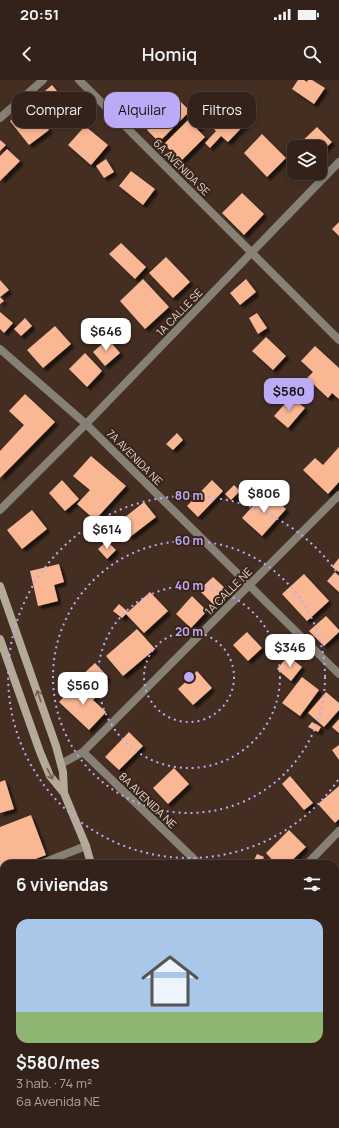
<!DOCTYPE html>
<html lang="es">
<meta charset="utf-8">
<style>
:root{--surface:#33221a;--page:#3e2f27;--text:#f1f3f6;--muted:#a9a4a2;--line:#4e3f39;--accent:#bcaaf6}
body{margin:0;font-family:Manrope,sans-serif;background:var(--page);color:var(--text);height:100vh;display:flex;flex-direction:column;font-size:15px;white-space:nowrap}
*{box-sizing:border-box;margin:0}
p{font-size:13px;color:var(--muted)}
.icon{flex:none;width:22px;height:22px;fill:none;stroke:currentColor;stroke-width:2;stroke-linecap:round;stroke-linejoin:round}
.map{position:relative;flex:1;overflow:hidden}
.side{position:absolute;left:0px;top:780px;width:339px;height:268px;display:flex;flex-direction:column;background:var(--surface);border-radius:12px 12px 0 0;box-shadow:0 2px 6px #0003,0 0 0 1px var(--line)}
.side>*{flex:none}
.hud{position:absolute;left:12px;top:12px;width:315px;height:36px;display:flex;gap:8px}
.fabs{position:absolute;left:287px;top:60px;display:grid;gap:8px}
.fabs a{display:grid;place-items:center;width:40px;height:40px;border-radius:8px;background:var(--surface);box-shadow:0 2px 6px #0003,0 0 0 1px var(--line);font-size:20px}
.price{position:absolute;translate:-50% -34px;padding:0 9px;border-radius:8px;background:#fff;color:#222;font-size:13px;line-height:26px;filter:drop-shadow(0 1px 2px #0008)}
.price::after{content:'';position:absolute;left:50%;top:24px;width:12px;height:9px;margin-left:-6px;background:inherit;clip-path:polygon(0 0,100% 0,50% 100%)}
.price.current{background:var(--accent);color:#111}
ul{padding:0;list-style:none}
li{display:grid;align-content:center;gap:8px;height:212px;padding:0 16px}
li+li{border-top:1px solid var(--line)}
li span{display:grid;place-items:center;height:124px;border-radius:12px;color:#555}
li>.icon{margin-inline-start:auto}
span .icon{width:72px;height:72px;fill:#fffc;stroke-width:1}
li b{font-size:17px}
h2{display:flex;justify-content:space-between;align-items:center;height:48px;padding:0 16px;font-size:17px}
.tag{padding:0 14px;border-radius:12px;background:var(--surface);box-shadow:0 2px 6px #0003,0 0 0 1px var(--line);font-size:14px;line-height:36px}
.tag.current{background:var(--accent);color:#111}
.status{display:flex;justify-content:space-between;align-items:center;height:28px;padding:0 20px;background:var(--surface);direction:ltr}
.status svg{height:11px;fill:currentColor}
header{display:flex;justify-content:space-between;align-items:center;height:52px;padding:0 16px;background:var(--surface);font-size:18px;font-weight:600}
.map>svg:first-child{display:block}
</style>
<div class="status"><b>20:51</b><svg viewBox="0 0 49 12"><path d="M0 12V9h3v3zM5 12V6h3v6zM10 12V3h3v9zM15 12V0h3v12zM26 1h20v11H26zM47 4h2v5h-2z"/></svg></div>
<header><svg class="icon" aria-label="back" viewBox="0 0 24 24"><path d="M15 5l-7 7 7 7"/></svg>Homiq<svg class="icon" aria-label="search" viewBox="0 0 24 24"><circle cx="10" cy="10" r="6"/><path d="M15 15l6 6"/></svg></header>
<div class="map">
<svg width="339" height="1048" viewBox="0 0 339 1048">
<defs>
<filter id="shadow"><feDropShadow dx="3.5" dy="3.5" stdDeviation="1" flood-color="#0009"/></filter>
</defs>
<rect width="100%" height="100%" fill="#442e22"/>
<path fill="#fab794" filter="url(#shadow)" d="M298,0H304L307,2L308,0H312L325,8L314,24L292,9Z
M52,5L66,22L56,29L61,35L50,44L32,22Z
M178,19L190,31L159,62L147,50Z
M226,22L247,42L228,62L221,56L210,68L205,63L216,51L207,42Z
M30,25L49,50L29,65L10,41Z
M192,36L201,45L197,49L205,57L181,81L164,64Z
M85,46L108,65L91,85L68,65Z
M317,47L332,62L320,73V67H296Z
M262,54L286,78L267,97L244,73Z
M0,60L6,65L0,71Z
M7,69L20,81L0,101V76Z
M106,79L114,92L104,98L96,86Z
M131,91L155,109L143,125L119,106Z
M242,113L264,134L244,155L222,133Z
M339,142V156L332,149Z
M121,163L146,187L135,199L109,174Z
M166,177L190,202L173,218L149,193Z
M143,199L169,227L145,249L120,221Z
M246,199L256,212L240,225L230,213Z
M0,200L9,210L0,217L4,221L0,224Z
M0,232L13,243L4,253L0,249Z
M257,233L267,248L258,254L249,238Z
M25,238L32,246L21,256L14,249Z
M55,246L71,264L43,288L27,270Z
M266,257L286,276L273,290L252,271Z
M108,259L120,273L105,286L93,272Z
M315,266L339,288V319L332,313L328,318L307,298L313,292L301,281Z
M85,273L102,291L87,307L69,289Z
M25,314L55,342L0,398V371L24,345L9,331Z
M291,317L305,328L288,348L274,336Z
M177,353L183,360L173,370L166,364Z
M339,367V402L328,414L303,390L315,378L323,385Z
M91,376L126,406L95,440L77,424L90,410L73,396Z
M62,400L79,419L65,431L49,413Z
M212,400L223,411L198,437L187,426Z
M234,405L240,411L231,420L225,414Z
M266,411L286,429L262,456L242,438Z
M144,422L156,437L130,457L119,442Z
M32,430L47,449L22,469L7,450Z
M107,461L116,470L107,479L98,469Z
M339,478V492L332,487Z
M59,484L64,502L54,505L58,521L38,526L30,491Z
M335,492L339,496V512L327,501Z
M304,494L329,521L307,541L282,514Z
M213,497L228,511L214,525L199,510Z
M150,512L168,531L144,553L126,534L122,538L113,531L119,524L128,532Z
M192,516L207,531L191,548L176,534Z
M326,536L339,550V552L324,566L309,551Z
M137,549L155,569L123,596L106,576Z
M247,552L262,568L248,581L233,565Z
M288,576L302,587L291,601L277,589Z
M95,583L108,597L93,612L79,598Z
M197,591L212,608L193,625L178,609Z
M302,597L319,610L300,636L282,623Z
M78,602L95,618L93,620L106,632L89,650L59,622Z
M326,612L339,623V630L324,647L308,633Z
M339,639V653L332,647Z
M312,642L321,647L318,652L308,647Z
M129,652L143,666L119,690L105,677Z
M339,665V680L332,670Z
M174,688L189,704L168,724L153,708Z
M290,696L313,723L304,730L282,704Z
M5,700L14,729L0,733V702Z
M339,706V739L335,743L318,724Z
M31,735L46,775L22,784H4V791L0,792V747Z
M289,750L306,767L288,784H276L266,773Z
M257,774L264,777L261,783L254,780Z
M335,1021L339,1024V1048H333L328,1044H335Z"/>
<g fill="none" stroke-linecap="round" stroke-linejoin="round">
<path stroke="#868075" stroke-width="8" d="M79,0L339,260
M0,38L43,0
M0,269L86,344L339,594
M0,430L86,344L339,82
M83,672L199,784
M61,684L83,672L339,415
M40,784L86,766
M307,784L339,751
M0,800L4,798
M335,916L339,920"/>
<path stroke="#b5aa9a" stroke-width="8" d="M0,506L56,666L63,692L64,713L86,766L91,784
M0,559L40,672L50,696L64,713
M166,1044L167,1048"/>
</g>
<defs><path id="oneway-shaft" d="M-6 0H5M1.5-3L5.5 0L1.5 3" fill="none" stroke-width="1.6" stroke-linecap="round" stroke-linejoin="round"/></defs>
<g stroke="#716052">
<use href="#oneway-shaft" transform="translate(39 616) rotate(-109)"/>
<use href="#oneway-shaft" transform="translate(50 694) rotate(63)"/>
</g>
<g fill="none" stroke="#bcaaf6" stroke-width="2" stroke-dasharray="2 4">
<circle cx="189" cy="597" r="45"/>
<circle cx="189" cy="597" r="91"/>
<circle cx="189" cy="597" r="136"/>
<path d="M338 700A181 181 0 1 1 338 494"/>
</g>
<g text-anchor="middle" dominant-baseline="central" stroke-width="4" stroke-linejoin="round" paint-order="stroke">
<g font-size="11" fill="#e1d2cb" stroke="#392418">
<text transform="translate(182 87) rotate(45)">6A AVENIDA SE</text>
<text transform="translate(179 232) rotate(-46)">1A CALLE SE</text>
<text transform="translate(135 377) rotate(45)">7A AVENIDA NE</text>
<text transform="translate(228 511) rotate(-45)">1A CALLE NE</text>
<text transform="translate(148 720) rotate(44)">8A AVENIDA NE</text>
</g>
</g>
<circle cx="189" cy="597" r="6" fill="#bcaaf6" stroke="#392418" stroke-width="2"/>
<g font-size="12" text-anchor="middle" font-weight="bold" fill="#bcaaf6" stroke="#392418" stroke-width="4" stroke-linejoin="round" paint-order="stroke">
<text x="189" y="420">80 m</text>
<text x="189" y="465">60 m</text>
<text x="189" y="510">40 m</text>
<text x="189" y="556">20 m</text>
</g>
</svg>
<div class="fabs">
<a><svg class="icon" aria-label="layers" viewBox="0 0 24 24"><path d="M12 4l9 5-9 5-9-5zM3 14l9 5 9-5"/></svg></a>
</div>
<b class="price" style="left:106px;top:272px">$646</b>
<b class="price current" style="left:289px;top:332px">$580</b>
<b class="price" style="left:264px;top:434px">$806</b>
<b class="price" style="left:107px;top:470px">$614</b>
<b class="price" style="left:290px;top:588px">$346</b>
<b class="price" style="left:83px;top:626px">$560</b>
<div class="hud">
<a class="tag">Comprar</a>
<a class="tag current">Alquilar</a>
<a class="tag">Filtros</a>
</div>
<section class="side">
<h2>6 viviendas<svg class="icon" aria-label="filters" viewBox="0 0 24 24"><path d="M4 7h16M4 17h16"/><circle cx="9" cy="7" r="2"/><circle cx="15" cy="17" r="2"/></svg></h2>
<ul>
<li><span style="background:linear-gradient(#a9c7e8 75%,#8fb573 0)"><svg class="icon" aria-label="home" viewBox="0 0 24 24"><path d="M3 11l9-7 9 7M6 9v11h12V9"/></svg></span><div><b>$580/mes</b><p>3 hab. · 74 m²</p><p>6a Avenida NE</p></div></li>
</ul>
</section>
</div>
